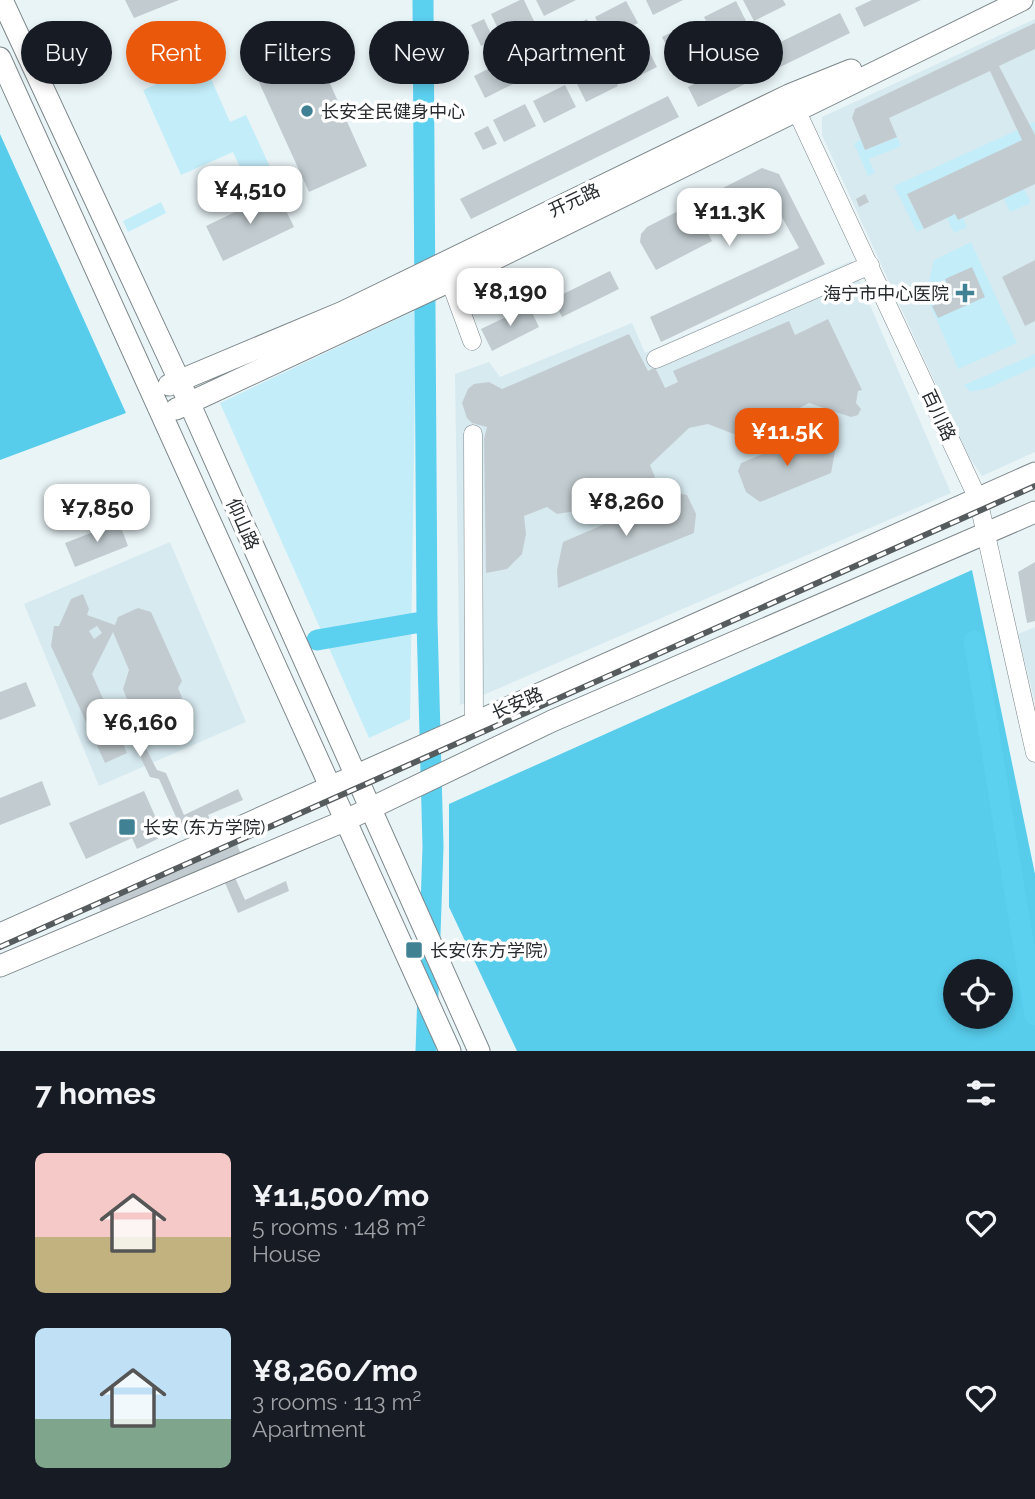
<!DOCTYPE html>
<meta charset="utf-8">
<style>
:root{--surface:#171b24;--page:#20242c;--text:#f1f3f6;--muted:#9ea1a6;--accent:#ea580c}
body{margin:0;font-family:Raleway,"Noto Sans SC",sans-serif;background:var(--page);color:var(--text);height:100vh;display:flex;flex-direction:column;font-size:26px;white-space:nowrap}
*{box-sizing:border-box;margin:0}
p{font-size:23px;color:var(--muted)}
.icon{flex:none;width:38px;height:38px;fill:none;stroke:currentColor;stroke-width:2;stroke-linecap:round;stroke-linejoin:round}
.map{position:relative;height:1051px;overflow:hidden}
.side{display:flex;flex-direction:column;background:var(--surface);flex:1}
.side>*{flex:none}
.guide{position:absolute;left:21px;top:21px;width:994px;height:63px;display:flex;gap:14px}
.tools{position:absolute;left:943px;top:959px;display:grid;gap:14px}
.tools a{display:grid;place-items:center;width:70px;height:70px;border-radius:50%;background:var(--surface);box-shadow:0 4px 10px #0003;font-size:35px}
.price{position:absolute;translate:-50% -60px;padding:0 16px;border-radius:14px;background:#fff;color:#222;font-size:23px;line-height:46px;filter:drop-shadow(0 2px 4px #0008)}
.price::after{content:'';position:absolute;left:50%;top:42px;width:21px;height:16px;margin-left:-10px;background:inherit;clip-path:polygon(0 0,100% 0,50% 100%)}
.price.on{background:var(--accent);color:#fff}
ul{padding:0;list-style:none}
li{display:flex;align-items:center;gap:21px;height:175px;padding:0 35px}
li span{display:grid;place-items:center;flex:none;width:196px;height:140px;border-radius:10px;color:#555}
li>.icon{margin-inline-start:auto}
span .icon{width:84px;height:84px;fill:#fffc;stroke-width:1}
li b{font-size:30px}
h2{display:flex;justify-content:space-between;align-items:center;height:84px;padding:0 35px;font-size:30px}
.chip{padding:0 24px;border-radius:32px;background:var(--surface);box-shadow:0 4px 10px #0003;font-size:24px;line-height:63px}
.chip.on{background:var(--accent);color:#fff}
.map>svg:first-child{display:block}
</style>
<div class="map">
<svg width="1035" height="1051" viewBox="0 0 1035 1051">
<rect width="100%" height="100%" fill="#e9f4f7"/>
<path fill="#d7eaf0" d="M1035,19V452L982,476L969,457L822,135V117Z
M851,261L951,493L460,705L455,374L489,362L500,377L632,323L645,353Z
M170,542L246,722L99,786L24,604Z
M1035,627V703L1018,634Z"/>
<path fill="#c3edf9" d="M204,63L230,122L246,115L276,180L251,191L233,152L181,175L143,90Z
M1035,122V135L907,195L924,229L917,232L894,186Z
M897,137L901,146L869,159L875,173L868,176L854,144L861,139L866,150Z
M1024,189L1031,203L1010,212L1004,199Z
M161,202L166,213L128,232L123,221Z
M955,214L958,220L963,218L967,227L954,233L947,218Z
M971,242L1017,343L958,369L922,286L929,282L934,260Z
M416,310L410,719L369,738L220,403Z
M1035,354V367L988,388L970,392L964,385Z"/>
<path fill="#57cceb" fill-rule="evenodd" d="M0,134L126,413L0,460Z
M972,570L1035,874V1051H517L449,907V804ZM1001,971V1017H956V971Z"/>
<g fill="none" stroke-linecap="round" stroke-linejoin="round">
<path stroke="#5bd0ef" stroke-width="21" d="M423,0L427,621L433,847L426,1051
M317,640L427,621
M974,641L1035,1015"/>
</g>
<path fill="#c2ccd0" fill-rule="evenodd" d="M125,0H179L134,18Z
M520,0H524L534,21L502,37L491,14Z
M536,0H576L544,16Z
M646,0H683L653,15Z
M743,0H783L786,5L754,21Z
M872,0H921L864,27L855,8Z
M626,1L638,23L606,39L595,17Z
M736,1L747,23L715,39L704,17Z
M840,13L850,33L698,107L688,87Z
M484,19L494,40L481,46L471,25Z
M587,19L598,41L566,57L555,35Z
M694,21L705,43L673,59L662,37Z
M1035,23V49L999,66L1035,135V184L958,220L955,214L924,229L907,194L1022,140L990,71L889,118L897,137L865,150L852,118L855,109Z
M306,30L367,166L309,192L247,56Z
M545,41L556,63L524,78L513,56Z
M646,45L657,67L625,83L614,61Z
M506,60L517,82L485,98L474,76Z
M607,64L618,86L586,102L575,80Z
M565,85L576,107L544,123L533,101Z
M668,96L679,117L471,219L460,199Z
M525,104L536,126L504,142L493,120Z
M488,126L497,144L483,150L474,133Z
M762,168L779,174L825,264L661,342L650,317L799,248L778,210L735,231L724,210L703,223L712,241L656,270L640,242L641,234L647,227Z
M277,192L294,227L223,261L206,226Z
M865,194L869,202L859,207L856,199Z
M1035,260V321L1025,326L1002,277Z
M972,267L985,297L938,318L932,306L953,297L945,279Z
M610,271L619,289L562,317L553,299Z
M529,306L539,327L492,351L481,329Z
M828,319L862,390L858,391L856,403L861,409L858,415L851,417L809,403L744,438L708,424L689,428L650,465L655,477L582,510L557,514L547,507L524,516L526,534L522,554L507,569L486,573L484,439L487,427L472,423L467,418L462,403L468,389L474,384L489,382L502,389L629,334L648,371L655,367L665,388L678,382L673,371L789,321L795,335Z
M807,436L836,446L831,473L760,502L746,492L738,471L741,463Z
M677,493L687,495L696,514L694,533L558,588L557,570L563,542Z
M119,522L128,546L75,567L65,543Z
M1035,562V621L1027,623L1018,572Z
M83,594L89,609L87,615L115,625L118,617L138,608L151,612L182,681L178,688L188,712L183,723L159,735L136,729L157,770L166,773L184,815L238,789L243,800L208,815L216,834L230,828L246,866L232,871L245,900L286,881L289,891L238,913L222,876L107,925L91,889L204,841L196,820L137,849L132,838L86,859L69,823L144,791L159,825L176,817L159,779L150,777L128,732L120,736L127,753L105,763L51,646L54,626H59L71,599ZM97,626L102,633L94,639L89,631ZM113,632L129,670L123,689L132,712L113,721L92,674Z
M26,682L36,706L0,720V692Z
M42,781L51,805L0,825V798Z"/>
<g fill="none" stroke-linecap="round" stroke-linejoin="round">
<defs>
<path id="minor" d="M792,101L978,499L1035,753
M450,281L472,341
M656,359L870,265
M473,434L474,721"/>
<path id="major" d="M2,0L179,380L479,1051
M0,58L450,1051
M169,385L343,312L789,95L851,70
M176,409L450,281L1022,0
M0,934L1035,473
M0,966L344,821L552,721L1035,512"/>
</defs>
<use href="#minor" stroke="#7d878a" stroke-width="19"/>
<use href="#major" stroke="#7d878a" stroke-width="23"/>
<use href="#minor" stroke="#fff" stroke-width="18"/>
<use href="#major" stroke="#fff" stroke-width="21"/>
<defs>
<path id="rail" d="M0,947L1035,486"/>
</defs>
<use href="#rail" stroke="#565c5e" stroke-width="6"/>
<use href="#rail" stroke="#fff" stroke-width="3.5" stroke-dasharray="10" stroke-linecap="butt"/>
</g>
<g fill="#408294" stroke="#fff" stroke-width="2.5">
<circle cx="307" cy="111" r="7"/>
<path d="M961.5 282.5h7v7h7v7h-7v7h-7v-7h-7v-7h7z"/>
<rect x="118" y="818" width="18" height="18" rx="3.5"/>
<rect x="405" y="941" width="18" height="18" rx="3.5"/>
</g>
<g text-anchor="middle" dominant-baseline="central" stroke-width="7" stroke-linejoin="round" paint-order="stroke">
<g font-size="18" fill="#272b2d" stroke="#fff" text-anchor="start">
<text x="321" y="111">长安全民健身中心</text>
<text x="949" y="293" text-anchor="end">海宁市中心医院</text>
<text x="143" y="827">长安 (东方学院)</text>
<text x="430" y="950">长安(东方学院)</text>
</g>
<g font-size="18" fill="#272b2d" stroke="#fff">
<text transform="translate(574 200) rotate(-25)">开元路</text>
<text transform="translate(939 415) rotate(65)">百川路</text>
<text transform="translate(243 524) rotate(66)">仰山路</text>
<text transform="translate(517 703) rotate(-23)">长安路</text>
</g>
</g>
</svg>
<div class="tools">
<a><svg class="icon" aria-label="locate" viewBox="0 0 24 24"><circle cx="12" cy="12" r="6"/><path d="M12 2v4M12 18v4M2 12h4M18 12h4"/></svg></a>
</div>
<b class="price" style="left:250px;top:226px">¥4,510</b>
<b class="price" style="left:729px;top:248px">¥11.3K</b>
<b class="price" style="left:510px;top:328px">¥8,190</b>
<b class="price on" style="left:787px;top:468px">¥11.5K</b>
<b class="price" style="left:626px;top:538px">¥8,260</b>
<b class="price" style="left:97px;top:544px">¥7,850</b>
<b class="price" style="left:140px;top:759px">¥6,160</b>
<div class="guide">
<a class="chip">Buy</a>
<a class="chip on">Rent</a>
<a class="chip">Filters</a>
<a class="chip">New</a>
<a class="chip">Apartment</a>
<a class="chip">House</a>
</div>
</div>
<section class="side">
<h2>7 homes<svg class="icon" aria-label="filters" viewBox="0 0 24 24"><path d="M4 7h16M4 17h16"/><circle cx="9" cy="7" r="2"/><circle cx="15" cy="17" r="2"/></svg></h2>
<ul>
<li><span style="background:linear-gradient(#f6c9c9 60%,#c2b280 0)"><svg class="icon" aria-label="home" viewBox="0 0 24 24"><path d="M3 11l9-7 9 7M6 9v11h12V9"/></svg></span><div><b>¥11,500/mo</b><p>5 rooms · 148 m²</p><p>House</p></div><svg class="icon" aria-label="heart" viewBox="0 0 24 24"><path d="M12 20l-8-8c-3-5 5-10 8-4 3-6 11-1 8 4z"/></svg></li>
<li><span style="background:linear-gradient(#bfe0f5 65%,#7fa58c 0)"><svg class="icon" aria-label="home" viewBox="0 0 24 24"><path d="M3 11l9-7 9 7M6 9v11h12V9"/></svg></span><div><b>¥8,260/mo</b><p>3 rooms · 113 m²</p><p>Apartment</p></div><svg class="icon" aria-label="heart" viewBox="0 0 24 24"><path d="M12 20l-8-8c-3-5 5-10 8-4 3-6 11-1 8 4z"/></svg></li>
</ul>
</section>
